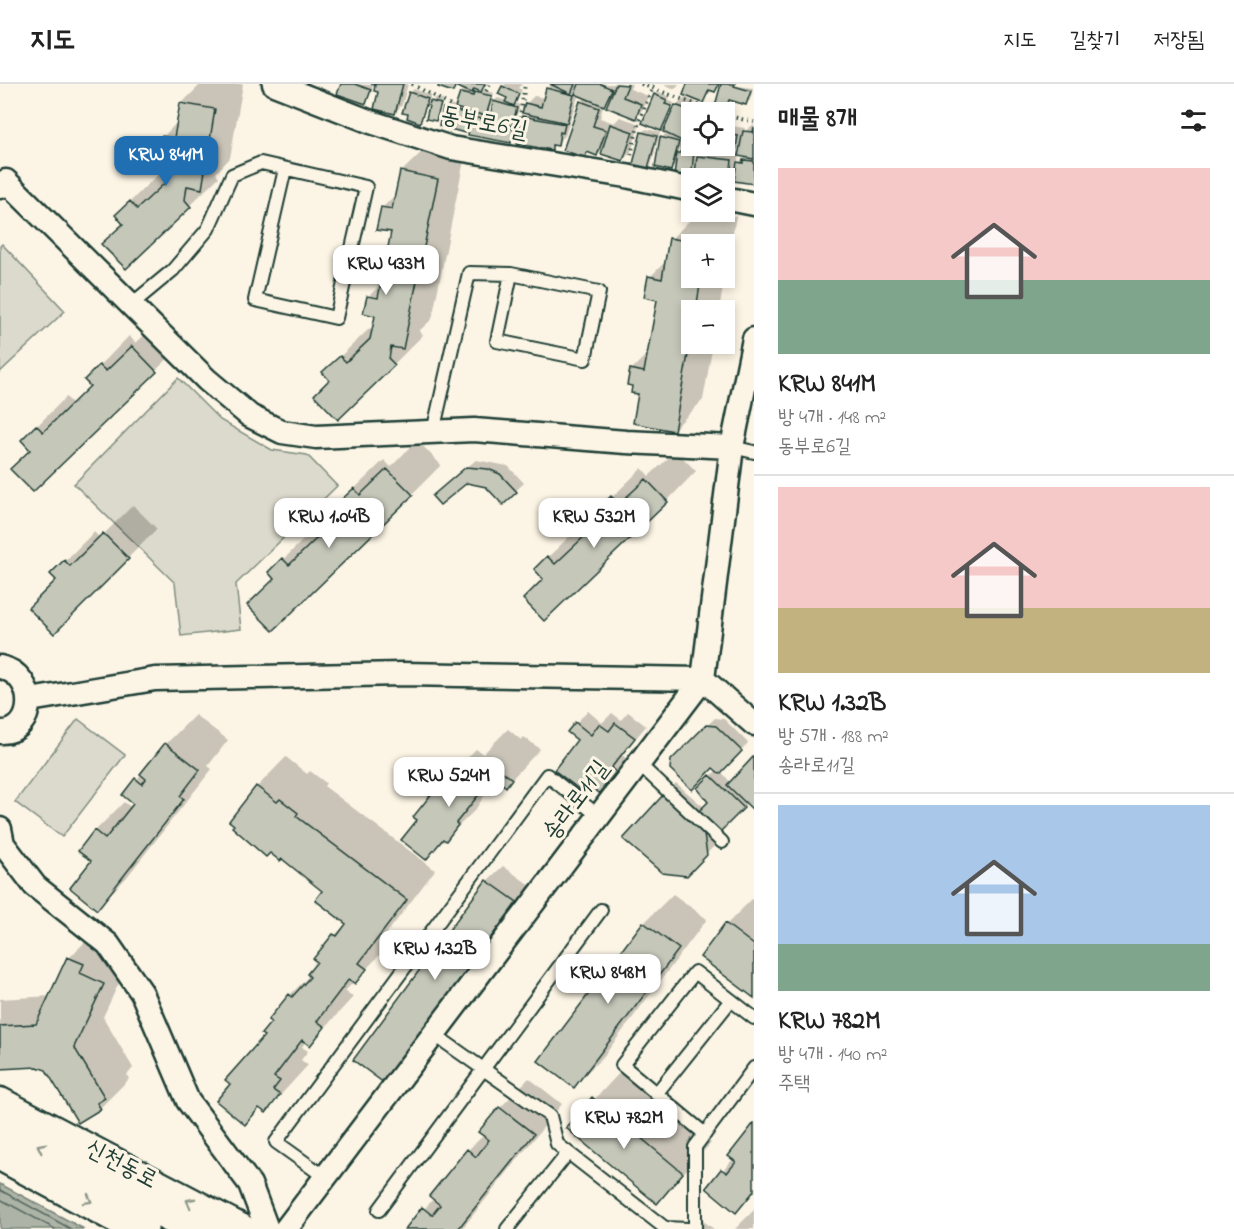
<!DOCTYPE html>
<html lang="ko">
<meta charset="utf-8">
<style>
:root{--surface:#fff;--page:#f6f6f6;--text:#222;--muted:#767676;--line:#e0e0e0;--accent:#1f6fb2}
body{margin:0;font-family:"Indie Flower","Poor Story",sans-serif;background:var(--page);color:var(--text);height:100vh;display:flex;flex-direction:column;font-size:22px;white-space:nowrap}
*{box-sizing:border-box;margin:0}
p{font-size:20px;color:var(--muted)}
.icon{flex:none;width:33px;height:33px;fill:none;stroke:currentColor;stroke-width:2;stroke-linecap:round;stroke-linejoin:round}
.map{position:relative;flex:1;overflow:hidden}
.drawer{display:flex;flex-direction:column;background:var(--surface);width:480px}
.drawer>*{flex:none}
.controls{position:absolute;left:681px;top:18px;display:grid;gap:12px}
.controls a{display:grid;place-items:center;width:54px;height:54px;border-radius:0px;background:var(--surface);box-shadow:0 3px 9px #0003;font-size:30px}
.price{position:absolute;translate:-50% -51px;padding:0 14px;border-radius:12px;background:#fff;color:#222;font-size:20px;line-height:39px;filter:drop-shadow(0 2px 3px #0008)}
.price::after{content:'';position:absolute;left:50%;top:36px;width:18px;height:14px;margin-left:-9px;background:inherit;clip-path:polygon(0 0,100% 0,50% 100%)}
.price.on{background:var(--accent);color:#fff}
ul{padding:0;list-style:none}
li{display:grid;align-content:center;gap:12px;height:318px;padding:0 24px}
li+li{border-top:2px solid var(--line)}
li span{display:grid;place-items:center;height:186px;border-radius:0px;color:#555}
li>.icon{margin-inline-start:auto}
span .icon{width:108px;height:108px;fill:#fffc;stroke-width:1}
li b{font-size:26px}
h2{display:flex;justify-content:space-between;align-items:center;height:72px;padding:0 24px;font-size:26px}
header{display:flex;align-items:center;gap:36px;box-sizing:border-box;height:84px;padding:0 30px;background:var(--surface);border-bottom:2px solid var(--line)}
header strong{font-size:28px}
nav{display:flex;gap:33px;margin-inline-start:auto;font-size:21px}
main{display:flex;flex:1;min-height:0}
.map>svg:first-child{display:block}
</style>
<header>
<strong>지도</strong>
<nav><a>지도</a><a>길찾기</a><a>저장됨</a></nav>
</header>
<main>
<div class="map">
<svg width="754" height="1145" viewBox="0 0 754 1145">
<rect width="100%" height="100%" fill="#fcf5e5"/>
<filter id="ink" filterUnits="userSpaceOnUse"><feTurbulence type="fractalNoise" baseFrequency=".0167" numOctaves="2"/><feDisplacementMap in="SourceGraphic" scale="12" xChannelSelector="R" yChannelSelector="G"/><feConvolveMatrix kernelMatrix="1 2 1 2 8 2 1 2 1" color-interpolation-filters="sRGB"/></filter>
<g filter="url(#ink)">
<path fill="#dcdacc" stroke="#7e8c80" stroke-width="1.5" d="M2,160L65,227L0,288V162Z
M178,294L220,336L272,366L307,371L337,402L236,500L241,545L181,552L175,499L74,400Z
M78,635L125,671L62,753L15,718Z"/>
<path fill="#aeb3a7" stroke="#758479" stroke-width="1.5" d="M0,1100L84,1145H0Z"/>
<path fill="#0003" fill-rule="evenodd" d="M201,0H243L230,74L216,89L219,93L126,183L103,160L124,139L117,131L146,102L160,89L168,97L172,72L163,53L178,37L181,20Z
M342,0L372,1L374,0L366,19Z
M377,0H408L402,21L394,29Z
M440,0H487L482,6L494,9L489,27L493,28L494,17L498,14L508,17L509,13L500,9L505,0H522L518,4L522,6L514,19L520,21L515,36L523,37L527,29L526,20L534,12L545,14L547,5L552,0H632L630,5L648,12L643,25L635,33L613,11L604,19L600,34L614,39L620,33L640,40L631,68L623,76L605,62L597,70L590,67L585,72L581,18L586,13L579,10L565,52L551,64L521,47L511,57L472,40L464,47L445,25L448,21L457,23L461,9L465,5L457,2L452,6ZM475,4L479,5L476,9L471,7ZM472,27L478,29L470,37ZM477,33L497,36V39L477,36Z
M663,0H679L675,5Z
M688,0H722L715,7L712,6L703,17Z
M722,0L753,4L750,16L746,19L731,15L726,24Z
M414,5L431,11L420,37L410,9Z
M659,8L670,13L668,16L674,19L667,35L670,36L676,22L684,14L696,18L689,33L692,34V54L688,58L682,55L678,71L687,59L697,65L695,76L708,64L703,62H724V32L733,34L731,42L745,44L744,48L754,40V98L737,89L729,98L696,90L697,86L691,92L677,79L671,86L662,54L667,48L669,37L661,45L655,11ZM742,61L741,68H735ZM739,70L749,72L738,78Z
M435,14L443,16L436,36L431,18Z
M646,45L660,48L651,82L647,86L642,48Z
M431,59L466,66L432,235L419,247L423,251L394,280L331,295L324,288L370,244L374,247L377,230L368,213L382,199L393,147L382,124L397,109L401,88Z
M698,128L736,132L719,226H692V260H713L703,316L674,345L639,309L631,286L649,268L659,215L650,193L667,176L671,155ZM692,160H724V194H692Z
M162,234L186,257L33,406L32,365L23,356L66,313L73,320L92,302L86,296L129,252L136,259Z
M417,356L441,381L412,410L275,495L270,489L313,446L319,453L348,425L341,418L384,376L391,383Z
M676,367L696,387L667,417L545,495L536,485L578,444L586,452L606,433L599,426L642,384L649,392Z
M476,376L508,382L524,399L503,419L487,402L466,398L442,404Z
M133,421L157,445L54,548L58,496L52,490L94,448L100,454Z
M588,627L602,639L612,629L621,636L628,628L646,642L622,671L627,675L599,707L591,700L576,639Z
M195,631L228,656L208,682L212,685L126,794L97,824L93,777L95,747L124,718L132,724L135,719L124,711L166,660Z
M715,634L724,635L748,659L721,687L747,719L720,746L716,742L718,758L687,790L665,711L676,699L705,724L710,718L699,704L717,686L713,682L672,676Z
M508,645L521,656L524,653L540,665L506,701L496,694L475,726L426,774L419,736L416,732L447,694L476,665L483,670Z
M286,673L307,690L310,687L326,699L324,702L435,786L387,849L395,855L345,907L353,913L310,960L306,957L302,963L308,967L301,976L308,981L266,1027L261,1023L245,1038L266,952L290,911L310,891L335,851L347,839L257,703Z
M503,782L531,802L399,981L487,797Z
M673,810L707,835L603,973L573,1002L540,977L644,839Z
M752,815L754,816V912L727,840Z
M98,845L108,859L132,871L103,933L133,984L127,991L129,995L100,1024L47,985L37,982L0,983V915L51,912L69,874Z
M623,985L711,1059L657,1118L568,1044Z
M529,994L562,1020L465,1141L461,1145H407L434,1114L468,1066L484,1051L480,1048L500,1024Z
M754,1041V1109L736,1127L708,1104L734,1074Z
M754,1126V1145H735Z
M703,1137L714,1145H695Z"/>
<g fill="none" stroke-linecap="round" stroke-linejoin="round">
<path stroke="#586c62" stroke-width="1.5" d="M0,1106L71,1145
M0,1115L55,1145"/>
</g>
<path fill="#c5c7b9" stroke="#1f3d34" stroke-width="1.5" d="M341,0H355L371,6L366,20L337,10Z
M371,0H403L395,30L374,25L378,8L374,7L375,1Z
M439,0H456L453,8L438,3Z
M458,0H485L481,8L474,5L472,9L457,3Z
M550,0H575L571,10Z
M579,0H601L612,5L604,22L575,10Z
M616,0L628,1L623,13L641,20L636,35L606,23Z
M687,0H719L715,8L709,6L703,19L683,11Z
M721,0H735L734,2L751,7L746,21L729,16L726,25L715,22Z
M502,2L519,10L514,22L505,18L507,14L498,10Z
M546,4L574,11L567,39L522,29L525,19L541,23Z
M409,8L428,15L420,39L407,34L408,30L402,29Z
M474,8L492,12L486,32L455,24L460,9L473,12Z
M654,10L667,16L665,20L672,22L661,47L642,39Z
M430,17L441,20L436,37L426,35Z
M493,17L517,24L512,42L490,36Z
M580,17L599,24L593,42L606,46L597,72L587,68L585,74L563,66Z
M180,19L215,25L202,105L187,102L185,116L191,123L126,185L101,160L123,140L115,131L130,117L137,125L166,98L170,73L158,71L162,52L174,54Z
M675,21L689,26L682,42L692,45L688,60L663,48Z
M443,24L470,30L465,49L439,42Z
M522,32L565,40L563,49L560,48L558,62L552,61V66L517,60Z
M471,33L489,36V40L514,45L511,59L468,51Z
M610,40L633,48L623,77L601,70Z
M754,43V75L738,72L743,47L753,48Z
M641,48L657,52L647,88L632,84Z
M724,50L738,52L735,70L701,64L702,62H724Z
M660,53L679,58L671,87L655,83Z
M681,62L690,63V67L694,68L691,94L674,92L677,69H681Z
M697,72L732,76L729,99H724V94L695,91Z
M743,76L754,77V100L734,97L737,78L743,79Z
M400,87L438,95L403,265L391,263L389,275L395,281L338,336L314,311L329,296L322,288L340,272L346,278L370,255L375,232L363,229L367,212L378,214L391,148L376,146L381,123L392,125Z
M669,154L705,160H692V194H701L696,226H692V249L674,347L633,339L638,310L631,309L632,302L627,301L630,285L644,288L657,216L644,213L648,192L662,195Z
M132,262L157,288L33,408L10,385L30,366L21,356L36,341L43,348L90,302L84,296L99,281L106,287Z
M466,383L488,385L500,390L517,408L503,421L486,403L467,399L440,421L432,412Z
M387,385L413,411L273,547L247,521L274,495L268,488L282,474L289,481L346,426L339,418L354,404L360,411Z
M646,395L668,418L544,537L523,515L543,495L534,485L547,472L555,480L604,434L597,426L611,412L619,420Z
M103,449L129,475L54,550L28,524L56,496L50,490L64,476L70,482Z
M575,638L591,651L599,640L609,647L615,639L635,654L611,684L616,688L599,709L590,702L584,709L554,686L577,656L567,648Z
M706,641L716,642L742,667L720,690L713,684L692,706L670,685L671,676Z
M165,659L200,686L180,712L184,715L97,826L70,804L91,777L78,767L94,746L105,755L133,720L122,711L135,694L142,700L146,695L140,690Z
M754,672V726H753L727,701Z
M478,674L491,684L493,681L512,695L506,703L493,693L456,739L458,741L446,757L443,755L426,776L401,756L417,736L413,733L445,693L460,704L457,699Z
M710,691L744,724L720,748L699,727L708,718L697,704Z
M256,702L277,718L280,715L298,729L296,732L407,816L359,879L367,885L355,900L349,895L317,937L325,943L310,962L302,956L274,993L280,997L273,1006L280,1011L266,1029L259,1024L245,1041L216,1017L230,1000L225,996L264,952L261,950L271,938L268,936L289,910L292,913L310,893L307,890L317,878L313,875L333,850L337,852L346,840L315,816L322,807L282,775L280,777L270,769L266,773L232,743L234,741L229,737Z
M664,710L703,744L707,771L687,792L662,789L623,755Z
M486,796L517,818L384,999L353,976Z
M643,838L679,865L574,1004L538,977Z
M725,839L754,861V914L700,873Z
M67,873L84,880L80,889L104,900L74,963L105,1014L97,1019L101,1025L78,1039L46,986L37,983L0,985V942L36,940Z
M592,1013L683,1089L657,1120L566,1044Z
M499,1023L534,1050L458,1145H405L422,1123L432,1131L440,1121L429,1112L467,1065L476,1073L489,1056L478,1048Z
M754,1039V1107L736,1129L706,1104L721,1085L727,1089L736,1078L728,1072Z"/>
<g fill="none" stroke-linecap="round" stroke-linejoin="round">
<defs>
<path id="service" d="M132,220L173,186L208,145L232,91L261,79L366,103L336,234L255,216L285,85
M433,348L469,189L511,190L599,208L585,275L497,257L511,190
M732,363L754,368
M639,680L722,758
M435,951L550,1032L557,1060L665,1144L688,1145
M656,1010L731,916
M705,1050L622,981L695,888L754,934
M325,1093L276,1058L547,691L600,733
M379,1126L601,826
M507,1145L568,1069
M695,1145V1063L754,984"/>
<path id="minor" d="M274,0L371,38L451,64L626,92L692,106
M0,103L6,97L207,296L250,332L282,348L316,353L474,346L626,358L732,363
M724,114L754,120
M0,583C39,591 36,650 0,648
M703,595L754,640
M30,616L155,595L402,590L703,595
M0,745L3,760L35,802L108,860L142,909L188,1017L250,1100L267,1145
M286,1145L703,595L732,363L754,255"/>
<path id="tertiary" d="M0,1018L242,1145"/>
<path id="secondary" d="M0,1042L196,1145
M0,1069L141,1145"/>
</defs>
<use href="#service" stroke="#1f3d34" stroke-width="16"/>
<use href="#minor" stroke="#1f3d34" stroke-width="27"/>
<use href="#tertiary" stroke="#1f3d34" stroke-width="33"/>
<use href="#secondary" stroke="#1f3d34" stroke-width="38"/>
<path stroke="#1f3d34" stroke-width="4" stroke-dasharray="1.5 4.5" stroke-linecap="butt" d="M412,0L451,22
M641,0L716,28
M486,7L490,0
M724,31L754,38
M517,52L525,0
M631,71L639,37L654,0"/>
<use href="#service" stroke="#fcf5e5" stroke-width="12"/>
<use href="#minor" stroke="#fcf5e5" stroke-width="22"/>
<use href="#tertiary" stroke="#fcf5e5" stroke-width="28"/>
<use href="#secondary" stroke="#fcf5e5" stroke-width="33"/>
</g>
<defs><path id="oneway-chevron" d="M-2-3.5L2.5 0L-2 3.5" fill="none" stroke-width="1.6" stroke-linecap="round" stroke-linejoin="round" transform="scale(1.5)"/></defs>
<g stroke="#8e998c">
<use href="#oneway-chevron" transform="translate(41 1063) rotate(-153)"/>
<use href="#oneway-chevron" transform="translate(88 1116) rotate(29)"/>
<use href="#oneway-chevron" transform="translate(190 1118) rotate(-152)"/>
</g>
</g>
<g text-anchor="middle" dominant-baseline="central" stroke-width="6" stroke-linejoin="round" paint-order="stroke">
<g font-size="24" fill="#1f3d34" stroke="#fcf5e5">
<text transform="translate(484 40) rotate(11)">동부로6길</text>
<text transform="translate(577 717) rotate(-53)">송라로11길</text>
<text transform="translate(121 1081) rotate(28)">신천동로</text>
</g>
</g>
</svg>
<div class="controls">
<a><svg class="icon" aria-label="locate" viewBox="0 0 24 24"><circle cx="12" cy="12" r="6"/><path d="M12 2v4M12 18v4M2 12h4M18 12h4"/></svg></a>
<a><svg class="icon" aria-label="layers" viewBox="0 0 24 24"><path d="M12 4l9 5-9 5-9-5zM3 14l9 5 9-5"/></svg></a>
<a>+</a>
<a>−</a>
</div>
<b class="price on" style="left:166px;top:103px">KRW 841M</b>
<b class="price" style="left:386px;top:212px">KRW 433M</b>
<b class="price" style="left:329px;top:465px">KRW 1.04B</b>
<b class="price" style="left:594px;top:465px">KRW 532M</b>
<b class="price" style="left:449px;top:724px">KRW 524M</b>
<b class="price" style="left:435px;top:897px">KRW 1.32B</b>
<b class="price" style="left:608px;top:921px">KRW 848M</b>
<b class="price" style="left:624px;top:1066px">KRW 782M</b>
</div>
<section class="drawer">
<h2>매물 8개<svg class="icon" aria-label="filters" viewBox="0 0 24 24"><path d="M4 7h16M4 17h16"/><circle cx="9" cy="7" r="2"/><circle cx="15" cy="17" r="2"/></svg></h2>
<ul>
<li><span style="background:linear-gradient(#f6c9c9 60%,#7fa58c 0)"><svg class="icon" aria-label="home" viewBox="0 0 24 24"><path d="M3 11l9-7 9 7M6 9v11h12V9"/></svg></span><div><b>KRW 841M</b><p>방 4개 · 148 m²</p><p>동부로6길</p></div></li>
<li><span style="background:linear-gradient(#f6c9c9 65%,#c2b280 0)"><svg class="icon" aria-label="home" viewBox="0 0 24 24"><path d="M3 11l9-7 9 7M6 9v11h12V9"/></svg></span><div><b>KRW 1.32B</b><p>방 5개 · 188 m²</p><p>송라로11길</p></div></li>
<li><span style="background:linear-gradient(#a9c7e8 75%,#7fa58c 0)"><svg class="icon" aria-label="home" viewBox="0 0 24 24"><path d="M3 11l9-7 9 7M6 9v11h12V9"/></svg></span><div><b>KRW 782M</b><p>방 4개 · 140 m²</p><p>주택</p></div></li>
</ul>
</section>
</main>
